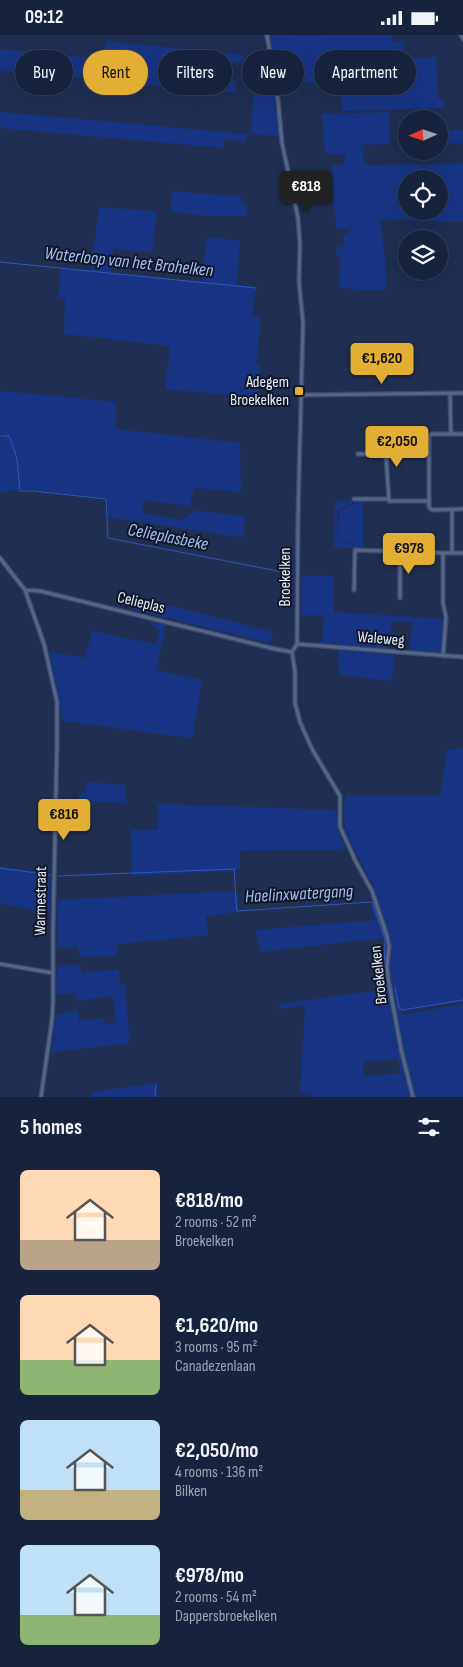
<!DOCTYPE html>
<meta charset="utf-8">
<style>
:root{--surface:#17223d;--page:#202a44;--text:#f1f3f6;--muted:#9ea4b0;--line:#363f57;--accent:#e2af34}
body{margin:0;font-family:"Sofia Sans Condensed",sans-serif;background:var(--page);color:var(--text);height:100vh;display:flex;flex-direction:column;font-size:19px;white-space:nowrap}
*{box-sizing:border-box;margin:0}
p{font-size:16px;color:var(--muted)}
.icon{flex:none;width:28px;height:28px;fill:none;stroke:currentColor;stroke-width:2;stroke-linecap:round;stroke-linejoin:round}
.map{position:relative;height:1062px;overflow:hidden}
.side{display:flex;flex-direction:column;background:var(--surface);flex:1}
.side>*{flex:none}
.banner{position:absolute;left:15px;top:15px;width:434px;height:45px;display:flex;gap:10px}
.needle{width:32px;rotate:267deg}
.fabs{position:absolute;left:398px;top:75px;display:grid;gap:10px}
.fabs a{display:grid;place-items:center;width:50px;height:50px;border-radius:50%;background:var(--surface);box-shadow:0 5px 20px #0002,0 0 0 1px var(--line);font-size:25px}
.price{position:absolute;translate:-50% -42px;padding:0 11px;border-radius:5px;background:var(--accent);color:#111;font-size:16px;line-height:32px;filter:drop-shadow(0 1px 2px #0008)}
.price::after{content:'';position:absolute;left:50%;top:30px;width:15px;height:11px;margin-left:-8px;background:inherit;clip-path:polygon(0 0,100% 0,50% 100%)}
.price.on{background:#222;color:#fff}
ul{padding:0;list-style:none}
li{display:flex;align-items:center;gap:15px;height:125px;padding:0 20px}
li span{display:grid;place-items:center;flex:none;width:140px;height:100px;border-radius:8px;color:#555}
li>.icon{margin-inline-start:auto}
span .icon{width:60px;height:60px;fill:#fffc;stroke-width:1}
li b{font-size:21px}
h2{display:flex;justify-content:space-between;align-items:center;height:60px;padding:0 20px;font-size:21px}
.chip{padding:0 18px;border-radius:22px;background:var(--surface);box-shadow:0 5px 20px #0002,0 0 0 1px var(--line);font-size:18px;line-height:45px}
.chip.on{background:var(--accent);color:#111}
.status{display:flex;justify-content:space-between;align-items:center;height:35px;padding:0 25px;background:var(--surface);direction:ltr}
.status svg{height:14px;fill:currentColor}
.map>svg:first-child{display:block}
</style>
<div class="status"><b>09:12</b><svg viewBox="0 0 49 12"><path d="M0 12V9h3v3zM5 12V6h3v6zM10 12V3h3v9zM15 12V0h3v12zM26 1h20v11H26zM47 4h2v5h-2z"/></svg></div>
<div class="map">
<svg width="463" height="1062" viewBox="0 0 463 1062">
<rect width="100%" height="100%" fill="#1f2e51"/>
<path fill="#173484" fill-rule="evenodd" d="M270,0H392V7L404,6L405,15H400L401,24L436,22L438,64H444V73L342,76L340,46L305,48L304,31L274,32Z
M106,6L243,20V28L219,26L217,38L188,35L187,42L236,46L235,58L0,36V14L104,24Z
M253,60L275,61L277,68L280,101L251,99Z
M0,77L247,99L246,107L224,104V113L0,93Z
M389,77V109L360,110L366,130L463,129V187L380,184L386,229L385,256L339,253L341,223L337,222L336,212H344L343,200L350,199V194H336L331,130H344L346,120L325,118L322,79ZM406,144H439V176H406Z
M446,95H463V108L447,109Z
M172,156L241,162V168H246L247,181H209L170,177Z
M99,172L157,176L152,217L113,214L111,238L202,247L207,202L240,206L237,250L256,252L252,281L261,283L256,330L261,331L259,363L165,354L170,311L64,299L65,264L58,262L61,234L91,236Z
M0,356L116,367V394L240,408L241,457L194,453L190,471L143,465L142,478L182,485L195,475L245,482L243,503L108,482L107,463L32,455L21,454L0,458V403L3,402V399H0Z
M335,466H353V469L337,475V504L353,510L354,509L338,504L339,476L354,470V466H363V513H334Z
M301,540L334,541V577L443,584L441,616L438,617L409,615L413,587L391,586L390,614L322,608L324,580H301Z
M136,562L273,597L270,608L133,575Z
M152,587L166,590L156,635L202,645L192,703L62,686L57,652L49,616L85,623L92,596L156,609L160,597L151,589Z
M338,614L394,620L392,646L339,640Z
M463,713V966L401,976L402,980L463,969V1062H415L412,1046H409L412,1062H310V1058L300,1059L305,970L279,974V969L382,955C380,938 384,921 383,903L260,917L256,895L376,885L370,872L379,868C370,827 335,808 346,760H440L447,715ZM398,1024L400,1038L364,1042L363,1027Z
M87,747L126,750V768L85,767L84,770L61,769L60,791H59L60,766L78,767L79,758H85Z
M158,769L336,775L338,795L346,814L240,816V835L132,841L131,795H158Z
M0,832L50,838L49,878L0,868Z
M236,856L238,877L206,881L208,900L118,909V921L79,922L78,912L57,913L58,865Z
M57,930H80L82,938L119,934L120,950L125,949L130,1008L52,1017L56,980L78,974L79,986L104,983L105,989L116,987L113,961L77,966L76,958L56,960Z
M157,1048V1062H90L91,1057Z"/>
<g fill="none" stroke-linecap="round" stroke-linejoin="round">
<path stroke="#2e56bc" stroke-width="1" d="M0,227L256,253
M0,401H9L17,423L20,456H33L106,464L108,503L293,539
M0,833L50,840
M58,841L234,834L237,876L372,867L385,904L384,942L386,953
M395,952L399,973L403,975L463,965
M155,1062L156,1050"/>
<defs>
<path id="street" d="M267,0L278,65L282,108L298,183L300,209L299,247L303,288L298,483L297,609L292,617L295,637V668L300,687L312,714L340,761V792L356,827L372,856L387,901L389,911L387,931L388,943L401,1014L413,1062
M461,0L463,4
M450,359L451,399H432L429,401V472L432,475L463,474
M301,360L463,358
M451,399H463
M358,419H383L386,420L389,466H429
M354,464H388
M400,516V563
M452,518H463
M0,523L25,555L40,556L275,614L292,617
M25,555L44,609L57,667V708L53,894V968L52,985L41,1062
M354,555L355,515L443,518
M297,609L463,622
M443,621L446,582L443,568V518H452V475
M0,929L53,938"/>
</defs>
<use href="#street" stroke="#3e4965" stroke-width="5.5"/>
<use href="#street" stroke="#54668e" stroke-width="3"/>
</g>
<rect fill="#e2af34" stroke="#101727" stroke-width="2" x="294" y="351" width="10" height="10" rx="2.5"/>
<g text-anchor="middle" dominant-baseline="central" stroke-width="4" stroke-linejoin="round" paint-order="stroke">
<g font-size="16" fill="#e7edfb" stroke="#101727" text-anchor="end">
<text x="289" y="347">Adegem<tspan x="289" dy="18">Broekelken</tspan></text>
</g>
<g font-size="16" fill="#e7edfb" stroke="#101727">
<text transform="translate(285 542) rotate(-90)">Broekelken</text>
<text transform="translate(141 568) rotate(14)">Celieplas</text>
<text transform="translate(381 604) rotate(5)">Waleweg</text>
<text transform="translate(41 866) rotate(-89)">Warmestraat</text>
<text transform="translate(379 940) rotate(-96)">Broekelken</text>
</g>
<g font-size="18" font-style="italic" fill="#a6bff3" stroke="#101727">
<text transform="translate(129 227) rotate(6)">Waterloop van het Brohelken</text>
<text transform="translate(168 502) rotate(11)">Celieplasbeke</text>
<text transform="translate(299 859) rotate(-3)">Haelinxwatergang</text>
</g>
</g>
</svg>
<div class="fabs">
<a><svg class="needle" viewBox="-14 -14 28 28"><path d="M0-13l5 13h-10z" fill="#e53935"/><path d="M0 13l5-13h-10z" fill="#9ea4b0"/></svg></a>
<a><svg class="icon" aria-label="locate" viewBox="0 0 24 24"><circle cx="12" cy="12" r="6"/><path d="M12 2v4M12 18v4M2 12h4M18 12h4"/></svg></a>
<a><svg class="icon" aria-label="layers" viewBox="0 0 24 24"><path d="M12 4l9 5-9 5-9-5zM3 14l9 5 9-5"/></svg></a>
</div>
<b class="price on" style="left:306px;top:178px">€818</b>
<b class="price" style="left:382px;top:350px">€1,620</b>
<b class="price" style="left:397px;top:433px">€2,050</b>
<b class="price" style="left:409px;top:540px">€978</b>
<b class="price" style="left:64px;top:806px">€816</b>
<div class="banner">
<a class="chip">Buy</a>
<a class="chip on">Rent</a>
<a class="chip">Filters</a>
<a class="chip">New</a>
<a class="chip">Apartment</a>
</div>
</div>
<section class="side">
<h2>5 homes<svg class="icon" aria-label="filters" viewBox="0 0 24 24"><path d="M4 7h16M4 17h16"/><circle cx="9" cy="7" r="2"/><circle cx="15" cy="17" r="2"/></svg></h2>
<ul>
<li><span style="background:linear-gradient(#ffd9b3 70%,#b9a48a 0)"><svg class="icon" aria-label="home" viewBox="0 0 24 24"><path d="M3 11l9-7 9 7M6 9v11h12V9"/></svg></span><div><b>€818/mo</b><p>2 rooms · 52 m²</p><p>Broekelken</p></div></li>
<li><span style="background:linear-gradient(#ffd9b3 65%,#8fb573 0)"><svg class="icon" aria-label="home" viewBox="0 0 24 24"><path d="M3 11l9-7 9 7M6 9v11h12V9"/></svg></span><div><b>€1,620/mo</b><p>3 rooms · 95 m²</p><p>Canadezenlaan</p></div></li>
<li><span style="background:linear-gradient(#bfe0f5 70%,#c2b280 0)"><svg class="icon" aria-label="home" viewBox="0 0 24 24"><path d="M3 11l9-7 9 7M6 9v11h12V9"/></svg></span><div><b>€2,050/mo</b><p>4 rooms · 136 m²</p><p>Bilken</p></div></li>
<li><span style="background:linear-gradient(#bfe0f5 70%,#8fb573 0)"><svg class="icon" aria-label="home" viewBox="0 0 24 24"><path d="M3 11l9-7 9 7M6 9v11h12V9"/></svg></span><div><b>€978/mo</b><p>2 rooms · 54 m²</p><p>Dappersbroekelken</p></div></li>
</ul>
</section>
